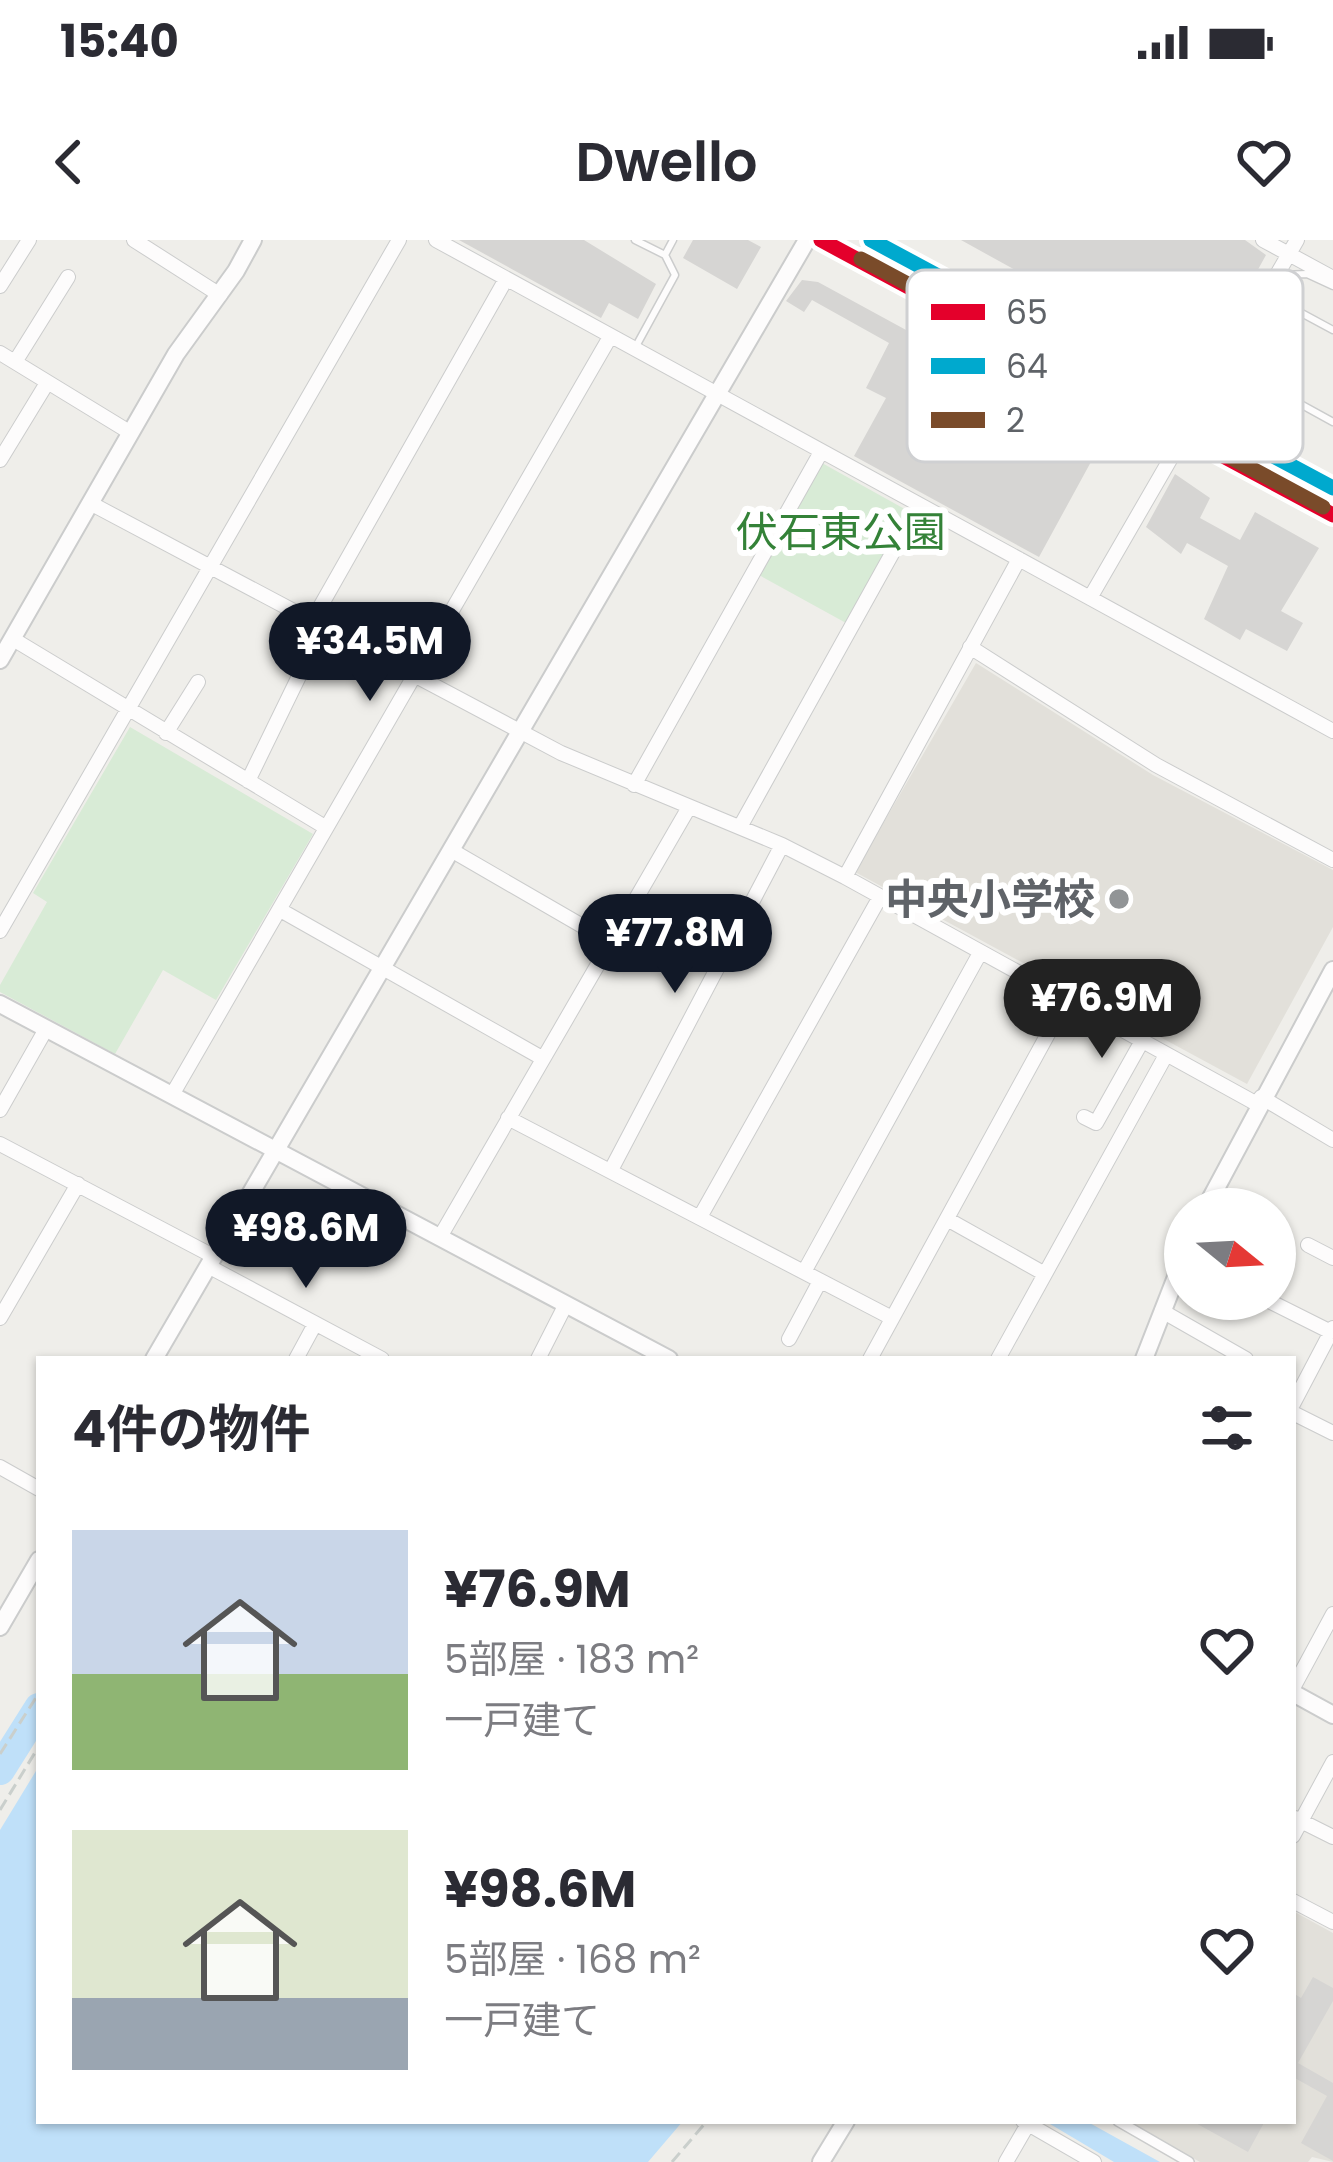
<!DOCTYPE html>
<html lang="ja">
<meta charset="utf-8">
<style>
:root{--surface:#fff;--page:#f7f7f7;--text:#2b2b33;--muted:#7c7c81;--accent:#111827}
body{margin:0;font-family:Poppins,"Noto Sans JP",sans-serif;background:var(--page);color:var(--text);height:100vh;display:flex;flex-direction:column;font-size:45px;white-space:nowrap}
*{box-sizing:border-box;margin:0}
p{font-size:39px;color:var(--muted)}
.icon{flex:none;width:66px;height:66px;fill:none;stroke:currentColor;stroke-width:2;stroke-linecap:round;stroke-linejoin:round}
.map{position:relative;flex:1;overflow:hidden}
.side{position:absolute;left:36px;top:1116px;width:1260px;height:768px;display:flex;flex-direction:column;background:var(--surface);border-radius:0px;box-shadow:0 3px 9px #0004}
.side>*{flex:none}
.needle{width:78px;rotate:108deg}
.tools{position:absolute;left:1164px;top:948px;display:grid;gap:24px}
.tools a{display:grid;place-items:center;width:132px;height:132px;border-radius:50%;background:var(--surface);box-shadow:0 3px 9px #0004;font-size:60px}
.price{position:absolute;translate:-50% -102px;padding:0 27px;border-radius:42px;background:var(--accent);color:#fff;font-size:39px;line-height:78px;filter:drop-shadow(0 3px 6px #0008)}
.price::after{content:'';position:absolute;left:50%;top:72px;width:36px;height:27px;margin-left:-18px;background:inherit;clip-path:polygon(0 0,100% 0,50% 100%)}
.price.selected{background:#222;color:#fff}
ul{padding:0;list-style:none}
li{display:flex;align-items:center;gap:36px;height:300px;padding:0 36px}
li span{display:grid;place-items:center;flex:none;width:336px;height:240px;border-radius:0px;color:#555}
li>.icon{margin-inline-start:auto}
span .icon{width:144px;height:144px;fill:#fffc;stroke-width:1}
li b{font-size:51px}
h2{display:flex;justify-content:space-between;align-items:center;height:144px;padding:0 36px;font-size:51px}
.status{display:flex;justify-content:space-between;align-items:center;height:84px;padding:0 60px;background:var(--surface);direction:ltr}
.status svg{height:33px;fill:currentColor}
header{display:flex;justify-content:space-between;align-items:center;height:156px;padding:0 36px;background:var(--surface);font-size:54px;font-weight:600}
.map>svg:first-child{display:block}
</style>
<div class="status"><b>15:40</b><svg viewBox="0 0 49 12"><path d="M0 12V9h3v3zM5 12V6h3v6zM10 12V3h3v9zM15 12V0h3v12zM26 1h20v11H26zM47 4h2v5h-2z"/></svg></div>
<header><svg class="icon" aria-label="back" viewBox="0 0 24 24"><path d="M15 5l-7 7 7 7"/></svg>Dwello<svg class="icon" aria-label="heart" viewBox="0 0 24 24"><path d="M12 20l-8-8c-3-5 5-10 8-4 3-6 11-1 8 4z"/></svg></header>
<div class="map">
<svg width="1333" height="1922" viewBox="0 0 1333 1922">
<rect width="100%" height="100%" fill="#efeeea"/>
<path fill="#e2e0da" d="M976,423L1153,535L1333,630V687L1247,844L855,632Z
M1293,1671L1333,1693V1922L1312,1917L1308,1922H1200L1128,1881H1293Z"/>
<path fill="#d8ebd6" d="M822,223L910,272L846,383L759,335Z
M130,487L313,594L216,760L163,730L115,814L0,752V745L47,662L33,653Z"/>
<path fill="#bfe0f9" d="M39,1526V1881H683L648,1922H0V1590Z
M1045,1881H1086L1160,1922H1114Z"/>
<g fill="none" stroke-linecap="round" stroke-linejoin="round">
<path stroke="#bfe0f9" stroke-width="30" d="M0,1530L39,1468"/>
</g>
<path fill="#d6d5d3" d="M459,0H584L656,44L638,79L609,63L601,78Z
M693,0H748L761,7L737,49L683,18Z
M961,0H1245L1266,15L1201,133Z
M802,40L818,42L1104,198L1039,317L854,216L886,158L866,148L889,103L812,60L804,72L786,61Z
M1175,234L1210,258L1200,278L1240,300L1255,272L1319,308L1281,371L1303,383L1287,411L1246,389L1240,400L1204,379L1228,326L1187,303L1181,314L1146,287Z
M1313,1737L1333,1748V1761L1298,1823L1333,1843V1921L1301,1903L1327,1856L1293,1837V1753L1301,1758Z
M1192,1881H1265L1248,1912Z"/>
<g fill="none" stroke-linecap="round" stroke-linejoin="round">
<defs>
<path id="service" d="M635,0L665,15
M1281,35L1307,34L1333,46
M1266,54L1294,69
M1333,90L1294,69L1255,139L1333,182
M635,108L675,35L665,15L673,0"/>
<path id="pedestrian" d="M1118,1881L1189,1922"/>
<path id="minor" d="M134,0L220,55
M436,0L1333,491
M1263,0L1333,38
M0,46L29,0
M0,113L131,193
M15,122L68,37
M0,220L47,143
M90,263L561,513L782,605L845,637L1257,864
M1090,358L1297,0
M311,383L506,39
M13,399L325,587
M970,407L1156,525L1333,620
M166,493L198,442
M248,541L322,389
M634,545L821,212
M740,587L919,265
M451,610L610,702
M845,637L1019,319
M282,671L542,818
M0,691L399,0
M172,855L610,97
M1261,857L1333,900
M0,870L46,789
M1084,877L1096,883L1142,801
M508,878L892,1078
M0,904L213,1016
M611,930L782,605
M700,977L880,657
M947,979L1045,1034
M440,997L688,569
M1308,1005L1333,1018
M208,1026L382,1119
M804,1032L980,713
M1267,1060L1331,1092
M1162,1071L1246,1119
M0,1078L78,944
M789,1099L820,1041
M296,1119L315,1084
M538,1119L566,1064
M870,1119L1066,761
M998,1119L1166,815
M1293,1164L1333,1088
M1293,1173L1333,1193
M0,1227L39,1249
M1293,1448L1333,1374
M1295,1578L1333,1597
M1293,1596L1333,1522
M1293,1661L1333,1682
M1023,1881L1094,1922
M1006,1922L1028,1884"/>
<path id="tertiary" d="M821,0L1333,275
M871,0L1333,248
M0,420L176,114L236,31L253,0
M0,764L669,1119
M1205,969L1333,730
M154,1119L807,0
M1144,1119L1185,1014
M0,1387L39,1320
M1293,1453L1333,1475
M821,1922L846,1881"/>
</defs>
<use href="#service" stroke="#cbcccc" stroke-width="9"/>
<use href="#pedestrian" stroke="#cbcccc" stroke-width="12"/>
<use href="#minor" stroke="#cbcccc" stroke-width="16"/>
<use href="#tertiary" stroke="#cbcccc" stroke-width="20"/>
<path stroke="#cacfcc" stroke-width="3" stroke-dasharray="12 6" stroke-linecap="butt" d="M0,1514L39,1453
M0,1570L39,1506
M672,1922L707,1881"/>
<use href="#service" stroke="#fdfcfc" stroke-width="6"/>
<use href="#pedestrian" stroke="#fdfcfc" stroke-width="9"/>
<use href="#minor" stroke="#fdfcfc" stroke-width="14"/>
<use href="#tertiary" stroke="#fdfcfc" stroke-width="16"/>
<defs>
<path id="bus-1" d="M821,0L1333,275"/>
<path id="bus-2" d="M871,0L1333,248"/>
<path id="bus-3" d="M861,19L1323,267"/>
</defs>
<use href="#bus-1" stroke="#fff" stroke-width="24"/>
<use href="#bus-2" stroke="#fff" stroke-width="24"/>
<use href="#bus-3" stroke="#fff" stroke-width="24"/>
<use href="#bus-1" stroke="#e4002b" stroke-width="15"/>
<use href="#bus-2" stroke="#00a9ce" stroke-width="15"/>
<use href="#bus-3" stroke="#7a4b2a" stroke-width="15"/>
</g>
<circle fill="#919496" stroke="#fff" stroke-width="4.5" cx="1119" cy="659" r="12"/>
<g text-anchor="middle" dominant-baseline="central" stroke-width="12" stroke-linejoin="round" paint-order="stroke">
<g font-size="42" fill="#348238" stroke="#fff">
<text x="841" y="292">伏石東公園</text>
</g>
<g font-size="42" font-weight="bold" fill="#5f6368" stroke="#fff" text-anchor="end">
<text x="1095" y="659">中央小学校</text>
</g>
</g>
<rect x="907" y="30" width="396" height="192" rx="18" fill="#fff" stroke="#cfd0d2" stroke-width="3"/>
<rect x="931" y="64" width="54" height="16" fill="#e4002b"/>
<rect x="931" y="118" width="54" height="16" fill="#00a9ce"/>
<rect x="931" y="172" width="54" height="16" fill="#7a4b2a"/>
<g font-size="33" fill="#5f6368">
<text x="1006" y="84">65</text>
<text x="1006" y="138">64</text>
<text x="1006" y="192">2</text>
</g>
</svg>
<div class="tools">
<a><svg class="needle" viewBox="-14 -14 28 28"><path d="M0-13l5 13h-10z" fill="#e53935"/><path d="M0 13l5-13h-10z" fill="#7c7c81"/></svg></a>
</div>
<b class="price" style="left:370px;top:464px">¥34.5M</b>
<b class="price" style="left:675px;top:756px">¥77.8M</b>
<b class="price selected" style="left:1102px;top:821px">¥76.9M</b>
<b class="price" style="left:306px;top:1051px">¥98.6M</b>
<section class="side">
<h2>4件の物件<svg class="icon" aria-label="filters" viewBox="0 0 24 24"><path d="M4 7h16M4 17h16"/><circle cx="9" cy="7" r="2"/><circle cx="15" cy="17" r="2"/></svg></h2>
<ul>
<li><span style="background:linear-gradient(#c9d6e8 60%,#8fb573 0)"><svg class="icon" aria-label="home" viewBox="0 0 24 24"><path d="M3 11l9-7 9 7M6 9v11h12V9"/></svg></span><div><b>¥76.9M</b><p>5部屋 · 183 m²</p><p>一戸建て</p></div><svg class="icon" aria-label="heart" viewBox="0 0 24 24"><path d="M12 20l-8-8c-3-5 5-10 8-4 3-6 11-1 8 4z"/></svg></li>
<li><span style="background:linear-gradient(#dfe7d0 70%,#9aa5b1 0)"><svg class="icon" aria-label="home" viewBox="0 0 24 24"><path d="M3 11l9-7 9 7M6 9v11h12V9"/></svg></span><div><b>¥98.6M</b><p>5部屋 · 168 m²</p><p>一戸建て</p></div><svg class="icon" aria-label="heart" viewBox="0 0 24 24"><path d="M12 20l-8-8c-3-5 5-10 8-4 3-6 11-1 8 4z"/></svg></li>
</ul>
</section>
</div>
